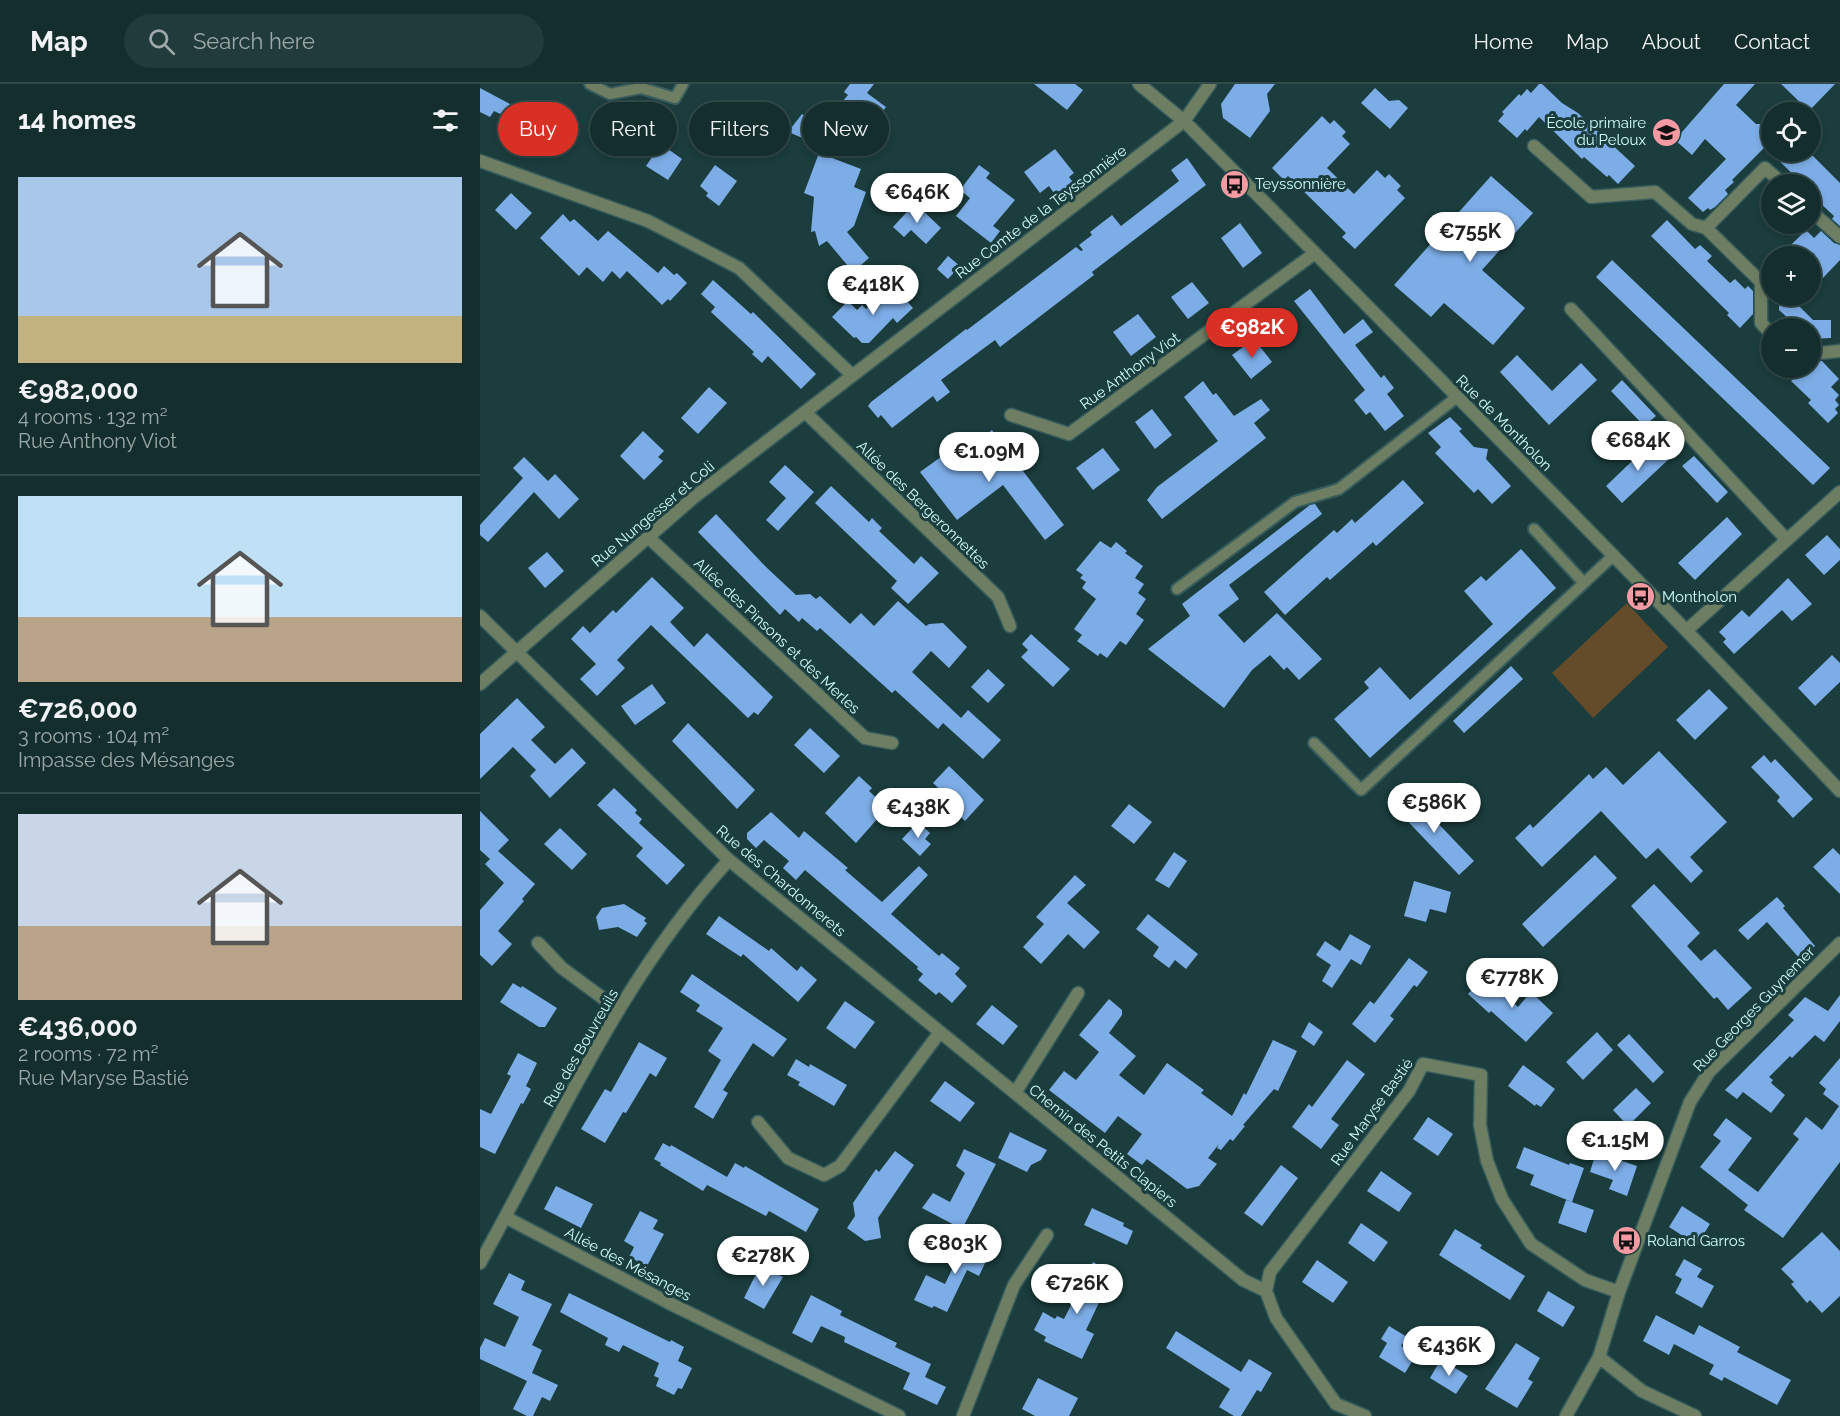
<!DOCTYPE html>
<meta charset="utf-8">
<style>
:root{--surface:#142e2e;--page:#213a3a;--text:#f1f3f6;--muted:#9da8aa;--line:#334a4a;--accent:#d93025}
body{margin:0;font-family:Raleway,sans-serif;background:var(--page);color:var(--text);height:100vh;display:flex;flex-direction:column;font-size:22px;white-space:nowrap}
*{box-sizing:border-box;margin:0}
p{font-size:20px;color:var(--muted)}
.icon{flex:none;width:33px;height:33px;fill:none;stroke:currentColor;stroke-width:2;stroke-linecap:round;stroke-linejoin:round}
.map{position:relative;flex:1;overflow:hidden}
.panel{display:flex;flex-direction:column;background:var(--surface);width:480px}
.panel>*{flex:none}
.guide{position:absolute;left:18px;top:18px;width:570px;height:54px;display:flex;gap:12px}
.fabs{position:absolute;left:1281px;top:18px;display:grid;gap:12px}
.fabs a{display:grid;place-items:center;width:60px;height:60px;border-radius:50%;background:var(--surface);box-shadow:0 3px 9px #0003,0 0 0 2px var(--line);font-size:30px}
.price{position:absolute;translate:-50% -51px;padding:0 14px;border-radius:21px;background:#fff;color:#222;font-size:20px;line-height:39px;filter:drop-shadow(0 2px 3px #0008)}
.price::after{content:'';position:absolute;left:50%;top:36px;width:18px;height:14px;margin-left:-9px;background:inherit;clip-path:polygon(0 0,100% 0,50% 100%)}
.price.selected{background:var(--accent);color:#fff}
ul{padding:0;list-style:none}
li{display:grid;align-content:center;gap:12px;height:318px;padding:0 18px}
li+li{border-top:2px solid var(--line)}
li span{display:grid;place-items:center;height:186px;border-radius:0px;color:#555}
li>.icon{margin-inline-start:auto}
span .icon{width:108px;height:108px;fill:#fffc;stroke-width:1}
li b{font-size:26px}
h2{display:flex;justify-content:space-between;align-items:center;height:72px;padding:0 18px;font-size:26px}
.tag{padding:0 21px;border-radius:27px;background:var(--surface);box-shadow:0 3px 9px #0003,0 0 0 2px var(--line);font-size:21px;line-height:54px}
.tag.selected{background:var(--accent);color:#fff}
header{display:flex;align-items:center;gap:36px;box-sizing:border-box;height:84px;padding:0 30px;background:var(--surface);border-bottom:2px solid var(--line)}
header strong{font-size:28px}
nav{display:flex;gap:33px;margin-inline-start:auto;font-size:21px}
.search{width:420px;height:54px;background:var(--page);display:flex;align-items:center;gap:15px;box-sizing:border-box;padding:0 21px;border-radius:33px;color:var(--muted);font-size:22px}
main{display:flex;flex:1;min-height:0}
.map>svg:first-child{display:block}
</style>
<header>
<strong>Map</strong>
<div class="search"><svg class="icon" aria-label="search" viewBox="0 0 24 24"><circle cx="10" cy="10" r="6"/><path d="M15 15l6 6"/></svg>Search here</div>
<nav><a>Home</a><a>Map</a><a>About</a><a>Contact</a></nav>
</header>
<main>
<section class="panel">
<h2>14 homes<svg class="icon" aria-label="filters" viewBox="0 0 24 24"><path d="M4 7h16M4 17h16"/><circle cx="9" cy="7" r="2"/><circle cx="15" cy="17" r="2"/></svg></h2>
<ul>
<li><span style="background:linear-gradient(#a9c7e8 75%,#c2b280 0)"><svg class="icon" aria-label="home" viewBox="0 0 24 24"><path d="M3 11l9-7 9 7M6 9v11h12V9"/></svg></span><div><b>€982,000</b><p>4 rooms · 132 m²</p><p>Rue Anthony Viot</p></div></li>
<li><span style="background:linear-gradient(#bfe0f5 65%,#b9a48a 0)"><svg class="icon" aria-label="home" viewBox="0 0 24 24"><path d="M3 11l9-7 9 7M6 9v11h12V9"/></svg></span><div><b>€726,000</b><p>3 rooms · 104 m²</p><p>Impasse des Mésanges</p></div></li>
<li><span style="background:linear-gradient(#c9d6e8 60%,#b9a48a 0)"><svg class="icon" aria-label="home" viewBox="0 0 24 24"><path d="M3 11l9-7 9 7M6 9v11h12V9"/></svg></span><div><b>€436,000</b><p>2 rooms · 72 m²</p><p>Rue Maryse Bastié</p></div></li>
</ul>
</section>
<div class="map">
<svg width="1360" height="1332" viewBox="0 0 1360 1332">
<rect width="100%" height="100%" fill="#1b3d3d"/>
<path fill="#644b2a" d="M1147,519L1188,563L1113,634L1072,589Z"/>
<path fill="#7dade7" d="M370,0H394L387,9L406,23L395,38L380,26L372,36L357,24L368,11L364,8Z
M554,0H595L603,6L587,26Z
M755,0H795L787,10L790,27L770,54L743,34L741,20Z
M1059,0H1062L1082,19L1098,29L1155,82L1138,100L1129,91L1127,93L1104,73L1102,75L1059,33L1047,47L1045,45L1037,54L1018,37L1024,30L1022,28L1039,10L1041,12L1047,5L1051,9Z
M1244,0H1275L1256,21L1276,40H1292V56L1252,96L1254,98L1245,106L1248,110L1235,123L1230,126L1228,124L1223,128L1208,114L1246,75L1225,55L1212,71L1195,56Z
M1301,0H1355L1329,27Z
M0,4L45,28L39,39L14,27L10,33L0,28Z
M895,4L909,17L919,16L928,24L910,45L881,19Z
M57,16L81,29L76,38L84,42L70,66L38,47Z
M322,30L341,44L335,59L308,48Z
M842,32L850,40L854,36L866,48L862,52L870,60L847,84L874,110L897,86L905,94L909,90L921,102L917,106L925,114L875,165L862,153L866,149L808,92L804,96L792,84Z
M181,60L202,75L188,96L166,82Z
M575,65L594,89L589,93L596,102L578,115L569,102L560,109L544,88Z
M1290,68H1329L1360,99V142L1352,135L1354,132L1340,119L1343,117L1330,105V100H1323Z
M339,69L381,85L374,103L386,108L374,142L367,148L389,174L373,188L347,157L339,162L335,147L331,148L334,113L324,109Z
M707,74L726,101L612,188L614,191L520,263L515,256L461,296L470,308L457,318L453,312L412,344L401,331L398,334L388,322L391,318L486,245L487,246L596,163L601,167L603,166L599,161L612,151L610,148L632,131L641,142L699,97L691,86Z
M235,81L257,97L239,122L226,112L228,109L220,102Z
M499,81L510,89L506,94L535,116L513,142L520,147L511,159L476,132L490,114L480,106Z
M1011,92L1053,129L1002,186L1045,224L1013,261L964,219L951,233L914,201Z
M31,109L52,129L36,146L15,126Z
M435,119L461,144L446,160L431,146L424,153L413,143Z
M83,130L90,138L94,135L118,157L128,147L178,189L184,182L194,191L197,189L207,199L190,217L188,215L182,221L147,187L140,195L132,187L123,198L107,183L99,192L60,154Z
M1187,136L1215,165L1220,161L1232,172L1227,177L1250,199L1255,195L1265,205L1268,202L1273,207V230L1260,244L1247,231L1249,229L1171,152Z
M760,139L782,169L763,184L741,154Z
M1326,146L1334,154L1341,147L1354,159L1360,161V176L1342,195L1330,183V172H1319L1309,163Z
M468,172L480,182L468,195L457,185Z
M1132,176L1350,384L1333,401L1116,193Z
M233,196L271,230L273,228L336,290L321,305L288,272L282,279L272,270L274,268L231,228L235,223L221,210Z
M712,198L729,219L708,235L691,213Z
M413,202L433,224L417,239L413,234L389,259H382L376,253L374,254L352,233L368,217L377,226L382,221L386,225Z
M830,205L864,250L883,235L893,248L875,261L901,294L904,291L914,304L907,310L924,332L905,347L890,328L886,331L874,316L885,306L814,217Z
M1299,212H1317V220L1333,236H1351V254L1330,255V244H1319L1299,226Z
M658,230L676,253L651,272L633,248Z
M774,255L792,278L771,295L752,271Z
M1037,271L1072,307L1101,279L1117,296L1069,341L1020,288Z
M1342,277L1359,295L1351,303L1359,311L1355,316L1359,321L1355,325L1358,329L1348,339L1328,319L1331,316L1311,297L1324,284H1330V278Z
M1142,296L1176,332L1164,342L1131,307Z
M723,297L733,311L736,309L754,332L781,315L790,326L774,339L786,354L682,435L667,416L677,403L738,357L704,313Z
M229,303L247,319L218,350L201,334Z
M672,325L692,351L675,365L655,338Z
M970,333L982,345L979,347L994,363L1008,365L1006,375L1031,402L1012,420L998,405L994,409L955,369L961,363L948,349Z
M512,346L584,441L565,456L523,401L477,436L440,388L465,370L471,378Z
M163,347L184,367L178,373L183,377L164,396L140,372Z
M1174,356L1190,374L1142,419L1126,402Z
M623,364L640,386L613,406L596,384Z
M1214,372L1248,408L1237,419L1202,382Z
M44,373L68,397L75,390L99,415L79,435L54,408L8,458L0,451V441L43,394L33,384Z
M305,381L334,408L298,447L286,436L306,414L289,398Z
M923,396L944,419L896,462L893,458L850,496L847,493L805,531L784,508L854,446L857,449L872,435L875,439Z
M351,402L389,438L392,434L402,444L399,447L434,480L441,472L459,489L428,520L411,504L417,497L335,419Z
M835,420L842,430L749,501L759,515L738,531L764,559L797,529L842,575L819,596L807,583L804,586L790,571L772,586L744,624L668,565L710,532L702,520L830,421Z
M236,430L286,483L316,511L330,510L336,515L340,512L370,540L381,529L394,542L418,517L446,542L449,540L463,539L487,563L469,584L451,567L432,588L481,634L488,626L521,656L503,675L463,639L458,645L415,606L412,609L340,544L337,547L322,534L319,538L305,525L300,531L218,448Z
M1247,433L1262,450L1215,496L1198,479Z
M1347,451L1360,465V476L1344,491L1325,471Z
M620,457L631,464L636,458L647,467L645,469L663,482L655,494L664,500L658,509L666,515L656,530L664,536L646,561L640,557L627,574L620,569L618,572L597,557L602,551L594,545L616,515L602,504L606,498L600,494L603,491L596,486Z
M1041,465L1076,504L890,674L854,635L889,604L884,598L900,583L930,616L1013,540L984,507L1001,492L1006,497Z
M67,468L84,487L65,504L48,484Z
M172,493L204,524L190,538L214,563L227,549L293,613L278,631L274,628L268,634L171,541L137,576L145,584L117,612L100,595L116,580L91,555L103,542L110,549L133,526L136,529Z
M1308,494L1332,520L1312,537L1302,526L1254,570L1243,558L1246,555L1239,548L1262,526L1269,533Z
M551,550L590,585L573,603L541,573L548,566L542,560Z
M1352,571L1360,579V598L1335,622L1318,604Z
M1031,582L1043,595L984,649L973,637Z
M508,585L525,601L508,619L491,603Z
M172,600L186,619L155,641L141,622Z
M1229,605L1248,624L1215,656L1196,636Z
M37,614L65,643L51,656L75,680L92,664L106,679L70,714L50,692L56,686L33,663L0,695V650Z
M208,639L275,706L257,725L192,657Z
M330,644L360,672L344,689L314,661Z
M1179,667L1247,738L1210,773L1223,787L1211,799L1178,764L1166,775L1121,727L1062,783L1035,754L1050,740L1053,744L1109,690L1113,695L1126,683L1143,701Z
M1284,671L1291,679L1295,675L1333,715L1313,734L1297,717L1300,713L1271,683Z
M469,682L504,716L485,737L468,721L472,717L453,699Z
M379,692L392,704L389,707L407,724L376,759L345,729Z
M134,704L157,726L155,729L162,735L159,739L205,781L187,801L156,772L163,764L117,721Z
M930,710L994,777L979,791L915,724Z
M649,720L672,738L654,760L631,742Z
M0,727L29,756L10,775L0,766Z
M291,728L319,754L324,747L368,784L365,786L402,818L439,782L448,791L411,830L459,872L462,869L480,884L475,890L487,902L472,919L459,908L456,911L438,896L443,890L437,885L438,883L325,786L316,796L303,784L309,777L284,756L276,764L267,755V749Z
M438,738L450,749L445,755L451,760L440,772L422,755Z
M80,744L107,770L92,786L64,760Z
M1353,764L1360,771V810L1333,783Z
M18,767L55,800L42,815L44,817L18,847L32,860L12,882L0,871V826L24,799L5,780Z
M694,768L707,777L689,804L675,796Z
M1115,771L1137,794L1063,863L1042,840Z
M595,791L606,801L587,819L620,848L604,865L588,850L561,880L543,863L564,840L556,833Z
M934,797L971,808L966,829L950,825L946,838L924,832Z
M1174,800L1220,849L1207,862L1221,877L1235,865L1272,904L1248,926L1237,913L1234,915L1151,822Z
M1297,813L1305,822L1303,824L1335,862L1321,876L1287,838L1268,856L1258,846Z
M144,820L166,834L164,837L167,839L157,853L138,843L119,846L116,833L122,824Z
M668,830L718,870L706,885L695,876L689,884L673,872L679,863L656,845Z
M239,832L289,867L291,864L317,887L321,882L337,896L318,918L263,870L261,873L226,850Z
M870,850L891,862L881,881L871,875L852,904L842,897L851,881L836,871L845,857L860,867Z
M929,874L948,888L937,903L934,901L910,932L914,935L895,959L872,940L890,917L894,920Z
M212,890L307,955L293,973L273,959L243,1006L248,1009L233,1035L214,1023L241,976L228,967L243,944L216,927L220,921L200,908Z
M1004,892L1038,923L1051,908L1073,929L1046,958L1011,927L1009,929L988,910Z
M33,899L41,904L42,902L77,924L65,943H59L20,918Z
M1360,911V937L1344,958L1335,951L1312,974L1310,972L1289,993L1293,996L1291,999L1305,1011L1291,1029L1263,1008L1257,1015L1245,1006L1314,936L1308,931L1325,913L1348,927Z
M629,915L642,926V931L629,949L656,972L639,991L664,1011L687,979L724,1006L721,1009L752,1032L764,1009L766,1011L793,956L817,967L798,1007L794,1005L763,1041L765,1042L753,1057L750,1055L741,1066L737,1064L739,1060L728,1074L737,1080L719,1102L707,1105L667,1075L662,1081L647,1070L662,1050L638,1032L625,1049L569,1006L584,987L596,996L619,968L599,951Z
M365,917L395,938L375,965L346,944Z
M512,921L538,942L523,961L496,940Z
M829,938L843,948L834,962L821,953Z
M1117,948L1133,966L1103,996L1086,978Z
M1149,950L1184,988L1173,999L1137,961Z
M159,958L187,974L176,993L170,989L146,1029L143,1028L125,1059L101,1045L125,1005L131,1008Z
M38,969L57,979L46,1002L51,1005L43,1020L41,1019L15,1070L0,1063V1025L11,1030L31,992L27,990Z
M1360,974V1078L1303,1154L1264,1126L1268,1121L1220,1083L1241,1057L1233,1051L1246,1034L1272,1054L1248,1086L1278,1108L1319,1055L1313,1050L1326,1033L1342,1046L1359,1022L1343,1010L1346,1005L1339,999Z
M316,975L329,983L330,980L367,1001L354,1022L318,1001L320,998L307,991Z
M867,976L885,990L851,1035L859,1041L841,1065L812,1043L829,1020L832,1023Z
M1043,981L1075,1005L1061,1023L1056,1020L1055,1022L1028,1002Z
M465,997L495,1019L480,1038L450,1017Z
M1156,1004L1171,1019L1148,1042L1133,1026Z
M948,1033L973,1050L958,1072L933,1055Z
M530,1048L567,1066L561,1076L551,1081L547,1088L518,1074Z
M183,1059L190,1063L191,1061L247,1093L255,1079L264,1084L265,1082L339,1125L326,1148L289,1127L286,1132L227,1101L223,1107L180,1081L181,1079L174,1075Z
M1044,1063L1089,1081L1090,1079L1104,1084L1092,1118L1050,1101L1054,1091L1036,1084Z
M484,1065L516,1080L482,1145L442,1124L453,1109L470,1118L485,1089L476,1082Z
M415,1067L434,1081L398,1134L401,1154L385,1157L367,1144L375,1132L373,1119L396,1085L399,1088Z
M1116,1068L1157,1082L1147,1112L1129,1105L1133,1096L1110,1088Z
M801,1081L818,1094L782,1142L764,1129Z
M901,1087L932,1109L919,1128L887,1107Z
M76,1102L113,1120L101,1144L64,1125Z
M1086,1116L1114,1126L1106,1149L1078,1139Z
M1202,1122L1230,1140L1217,1161L1189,1143Z
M612,1124L644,1139L643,1142L653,1147L647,1161L604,1141Z
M160,1127L178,1136L173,1145L184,1150L167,1182L149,1173L154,1163L144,1157Z
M881,1139L908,1158L894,1178L868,1159Z
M975,1145L1002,1161L1000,1164L1045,1192L1030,1216L959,1171Z
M1342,1148L1360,1167V1212L1342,1229L1330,1216L1327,1219L1311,1200L1314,1198L1301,1185Z
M489,1150L513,1162L499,1192L487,1186L467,1228L454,1222L452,1224L434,1216L446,1191L465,1200Z
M1204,1175L1222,1185L1217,1193L1234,1202L1222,1224L1195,1209L1202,1195L1195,1191Z
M837,1176L868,1198L853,1219L822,1198Z
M613,1178L633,1189L606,1246L614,1250L602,1275L564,1257L566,1253L554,1246L563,1228L575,1235L577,1232L584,1235Z
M280,1182L303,1193L284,1225L264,1214Z
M29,1189L45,1197L41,1206L72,1220L52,1261L62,1266L52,1289L78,1301L70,1317L62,1313L53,1332H47L33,1325L47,1297L0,1275V1264L5,1254L25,1263L39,1233L13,1220Z
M1068,1207L1095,1223L1083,1243L1057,1227Z
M89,1209L190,1258L191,1256L204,1263L198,1277L212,1284L202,1305L198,1304L194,1311L176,1302L179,1294L174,1292L179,1279L143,1261L139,1268L125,1261L128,1254L80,1228Z
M331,1211L362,1227L360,1231L417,1259L415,1263L451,1280L445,1293L466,1303L457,1321L423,1305L430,1289L364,1258L365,1253L341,1242L332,1259L312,1249Z
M1176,1231L1214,1251L1219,1241L1260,1263L1257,1268L1311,1296L1297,1321L1244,1293L1242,1297L1229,1290L1234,1281L1194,1260L1189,1271L1163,1257Z
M909,1242L927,1253L921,1262L936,1271L925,1289L899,1273L907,1259L901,1255Z
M696,1247L761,1288L769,1275L792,1289L781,1308L777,1306L761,1332H754L739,1323L750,1305L686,1264Z
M1036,1259L1060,1274L1048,1295L1053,1298L1037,1324L1005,1305Z
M961,1275L988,1292L976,1310L950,1294Z
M558,1294L598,1314L589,1332H555L542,1325Z"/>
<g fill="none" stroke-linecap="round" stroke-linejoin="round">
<defs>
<path id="service" d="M110,0L130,10L161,4L195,14L203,0
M1104,499L1134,471
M697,505L815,418L859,405L977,313
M834,659L881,706L1104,499L1054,445"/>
<path id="minor" d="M659,0L704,37C924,259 1145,480 1360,707
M1054,62L1111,113L1175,108L1212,140L1226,144L1281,198V239L1292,251
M0,77L168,137L259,184L372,291
M1330,126L1360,153
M1226,144L1285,84L1303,100
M1091,225L1307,456
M1330,270L1360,267
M325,328L518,513L530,542
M531,331L589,350L835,169
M168,453L385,654L412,659
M0,532L249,776L535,1009
M1207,546L1360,408
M0,600L213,414L704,37L730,0
M58,859L82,884L139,926
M598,909L535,1009L763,1196L786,1207
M278,1038L308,1074L344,1091L360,1082L460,948
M25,1133L189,1219L419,1332
M0,1179C76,1043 142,892 249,776
M1119,1273L1162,1307L1215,1332
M483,1332L534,1201L567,1151
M885,1332L856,1320L796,1234L786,1207L790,1188L929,1007L943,980L1001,991L1000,1041L1007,1077L1022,1115L1051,1160L1105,1196L1139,1208
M1086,1332L1119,1273L1139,1208L1210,1018L1229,988L1360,859"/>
</defs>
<use href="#service" stroke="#375c5c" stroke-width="14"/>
<use href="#minor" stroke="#375c5c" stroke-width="15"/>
<use href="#service" stroke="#6e7e63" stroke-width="10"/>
<use href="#minor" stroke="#6e7e63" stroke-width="12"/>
</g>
<defs>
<symbol id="school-disc" viewBox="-11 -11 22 22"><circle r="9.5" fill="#f49aa3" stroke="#1b3d3d"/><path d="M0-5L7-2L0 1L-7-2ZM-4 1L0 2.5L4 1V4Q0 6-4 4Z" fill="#111"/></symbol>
<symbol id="bus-disc" viewBox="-11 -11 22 22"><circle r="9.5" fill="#f49aa3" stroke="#1b3d3d"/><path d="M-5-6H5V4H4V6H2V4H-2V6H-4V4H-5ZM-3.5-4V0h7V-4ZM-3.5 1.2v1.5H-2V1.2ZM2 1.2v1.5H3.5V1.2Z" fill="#111"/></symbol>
</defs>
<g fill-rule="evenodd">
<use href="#school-disc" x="1170" y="32" width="33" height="33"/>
<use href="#bus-disc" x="738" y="84" width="33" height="33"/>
<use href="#bus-disc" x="1144" y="496" width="33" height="33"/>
<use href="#bus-disc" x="1130" y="1140" width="33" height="33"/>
</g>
<g text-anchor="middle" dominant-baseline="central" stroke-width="6" stroke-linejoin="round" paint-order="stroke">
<g font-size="15" fill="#cdfefc" stroke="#1b3d3d" text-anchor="start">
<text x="1166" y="39" text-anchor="end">École primaire<tspan x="1166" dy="17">du Peloux</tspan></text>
<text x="775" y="100">Teyssonnière</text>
<text x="1182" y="513">Montholon</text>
<text x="1167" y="1157">Roland Garros</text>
</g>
<g font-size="15" fill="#cdfefc" stroke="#1b3d3d">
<text transform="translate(561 128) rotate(-37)">Rue Comte de la Teyssonnière</text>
<text transform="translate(650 287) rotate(-36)">Rue Anthony Viot</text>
<text transform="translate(1024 339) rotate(45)">Rue de Montholon</text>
<text transform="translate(443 421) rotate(44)">Allée des Bergeronnettes</text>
<text transform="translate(173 430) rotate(-40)">Rue Nungesser et Coli</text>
<text transform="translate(297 552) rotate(43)">Allée des Pinsons et des Merles</text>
<text transform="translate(301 797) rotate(40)">Rue des Chardonnerets</text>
<text transform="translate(1274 925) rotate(-46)">Rue Georges Guynemer</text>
<text transform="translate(101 964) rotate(-60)">Rue des Bouvreuils</text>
<text transform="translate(892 1028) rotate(-54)">Rue Maryse Bastié</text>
<text transform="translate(623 1062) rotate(39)">Chemin des Petits Clapiers</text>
<text transform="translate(148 1180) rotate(28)">Allée des Mésanges</text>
</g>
</g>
</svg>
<div class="fabs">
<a><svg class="icon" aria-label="locate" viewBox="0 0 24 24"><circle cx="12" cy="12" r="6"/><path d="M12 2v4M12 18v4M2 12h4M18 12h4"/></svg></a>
<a><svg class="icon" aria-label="layers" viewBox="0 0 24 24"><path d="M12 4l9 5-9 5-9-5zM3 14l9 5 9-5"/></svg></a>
<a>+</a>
<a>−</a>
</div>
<b class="price" style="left:437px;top:140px">€646K</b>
<b class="price" style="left:990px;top:179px">€755K</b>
<b class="price" style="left:393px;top:232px">€418K</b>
<b class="price selected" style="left:772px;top:275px">€982K</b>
<b class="price" style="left:1158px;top:388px">€684K</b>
<b class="price" style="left:509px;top:399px">€1.09M</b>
<b class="price" style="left:954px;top:750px">€586K</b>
<b class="price" style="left:438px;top:755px">€438K</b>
<b class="price" style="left:1032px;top:925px">€778K</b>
<b class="price" style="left:1135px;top:1088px">€1.15M</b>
<b class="price" style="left:475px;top:1191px">€803K</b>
<b class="price" style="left:283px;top:1203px">€278K</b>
<b class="price" style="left:597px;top:1231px">€726K</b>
<b class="price" style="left:969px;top:1293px">€436K</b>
<div class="guide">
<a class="tag selected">Buy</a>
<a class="tag">Rent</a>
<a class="tag">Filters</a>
<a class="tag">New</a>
</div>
</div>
</main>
